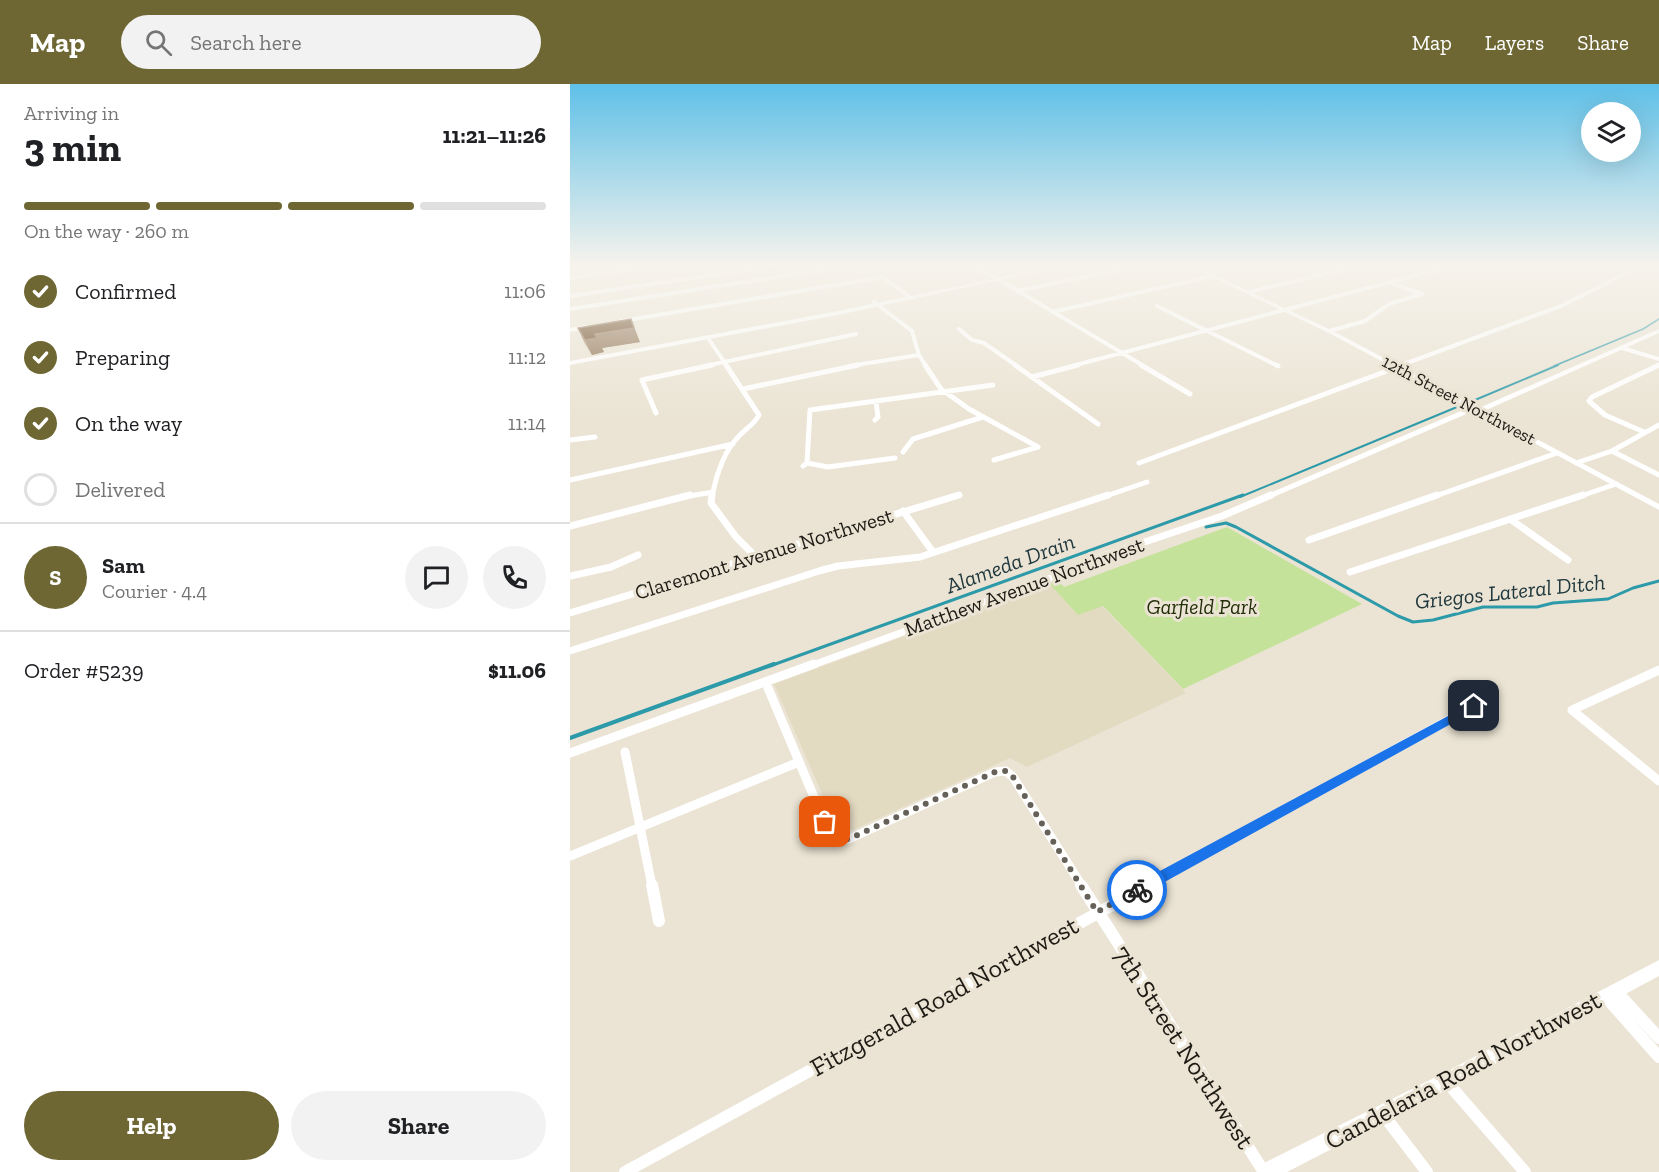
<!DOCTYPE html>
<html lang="en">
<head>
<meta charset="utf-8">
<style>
  :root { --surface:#fff; --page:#f2f2f2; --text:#202124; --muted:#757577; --line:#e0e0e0; --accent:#6e6734 }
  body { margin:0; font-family:"Zilla Slab",serif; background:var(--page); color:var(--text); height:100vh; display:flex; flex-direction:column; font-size:22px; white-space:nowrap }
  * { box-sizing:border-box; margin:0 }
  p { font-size:20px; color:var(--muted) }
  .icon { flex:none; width:33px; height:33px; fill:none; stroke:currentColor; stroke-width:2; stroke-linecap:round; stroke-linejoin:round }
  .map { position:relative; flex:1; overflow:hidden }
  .sheet { display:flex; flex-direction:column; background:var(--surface); width:570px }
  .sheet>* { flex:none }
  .controls { position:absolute; left:1011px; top:18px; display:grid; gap:12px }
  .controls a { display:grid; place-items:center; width:60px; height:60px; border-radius:50%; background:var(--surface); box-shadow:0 6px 24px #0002; font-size:30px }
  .pin { position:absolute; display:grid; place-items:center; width:51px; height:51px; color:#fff; margin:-26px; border-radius:12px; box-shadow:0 3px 9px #0006 }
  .courier { position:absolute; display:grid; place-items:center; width:60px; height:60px; margin:-30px; border:4px solid #1a73e8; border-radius:50%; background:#fff; color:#222; box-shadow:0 2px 8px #0007 }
  .overview em { font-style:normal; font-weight:700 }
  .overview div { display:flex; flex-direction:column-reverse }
  .overview { display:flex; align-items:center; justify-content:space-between; height:102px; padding:0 24px }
  h1 { font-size:39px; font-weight:700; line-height:45px }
  .bar { display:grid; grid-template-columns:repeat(4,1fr); gap:9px 6px; align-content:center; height:72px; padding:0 24px }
  .bar i { height:8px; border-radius:4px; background:var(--line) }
  .bar .selected { background:var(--accent) }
  .bar p { grid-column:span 4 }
  .line { display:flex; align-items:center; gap:15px; padding:0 24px; border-top:2px solid var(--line) }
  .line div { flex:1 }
  .round { display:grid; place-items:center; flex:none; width:63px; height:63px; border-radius:32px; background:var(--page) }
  ol { padding:0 24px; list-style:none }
  li { display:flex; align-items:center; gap:18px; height:66px }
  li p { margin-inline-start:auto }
  li .icon { padding:6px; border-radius:50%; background:var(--accent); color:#fff; stroke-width:4 }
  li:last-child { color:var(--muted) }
  li i { width:33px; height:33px; border:3px solid var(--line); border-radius:50% }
  .cta { display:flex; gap:12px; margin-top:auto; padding:12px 24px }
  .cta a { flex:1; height:69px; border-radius:36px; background:var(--accent); color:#fff; font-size:24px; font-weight:700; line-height:69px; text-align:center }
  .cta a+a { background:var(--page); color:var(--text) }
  header { display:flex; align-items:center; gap:36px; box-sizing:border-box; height:84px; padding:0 30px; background:var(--accent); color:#fff }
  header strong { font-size:28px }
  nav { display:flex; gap:33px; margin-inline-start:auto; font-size:21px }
  .search { width:420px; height:54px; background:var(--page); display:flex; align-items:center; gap:15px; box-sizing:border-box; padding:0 21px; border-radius:33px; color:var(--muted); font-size:22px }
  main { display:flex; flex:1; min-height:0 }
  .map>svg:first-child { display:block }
  .built { fill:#e3dac2 }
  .green { fill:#c4e299 }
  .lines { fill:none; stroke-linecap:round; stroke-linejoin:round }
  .stream-far3 { stroke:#2c9aa9; stroke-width:1.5 }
  .stream-far2 { stroke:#2c9aa9; stroke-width:2 }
  .stream-far1 { stroke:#2c9aa9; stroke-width:3 }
  .stream { stroke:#2c9aa9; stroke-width:4 }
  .street-far4 { stroke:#fff; stroke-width:4 }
  .street-far3 { stroke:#fff; stroke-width:5 }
  .street-far2 { stroke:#fff; stroke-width:7 }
  .street-far1 { stroke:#fff; stroke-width:9 }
  .street { stroke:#fff; stroke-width:12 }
  .secondary { fill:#fff; fill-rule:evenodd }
  .wall { fill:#a69074 }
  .shaded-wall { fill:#8b6e4d }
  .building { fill:#623b13; stroke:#8b6e4d; stroke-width:1.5 }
  .route { fill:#1a73e8 }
  .done { stroke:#666158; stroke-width:6; stroke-dasharray:0 10.8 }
  .labels { text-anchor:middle; stroke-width:6; stroke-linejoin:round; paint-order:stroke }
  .far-street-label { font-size:18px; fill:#1e1b15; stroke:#ebe4d4 }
  .street-label { font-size:21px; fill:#1e1b15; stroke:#ebe4d4 }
  .park-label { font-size:21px; font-style:italic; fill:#222f08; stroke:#ebe4d4 }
  .water-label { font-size:22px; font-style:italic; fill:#21393e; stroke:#ebe4d4 }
  .near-street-label { font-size:26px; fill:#1e1b15; stroke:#ebe4d4 }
</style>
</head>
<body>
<header>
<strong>Map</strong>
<div class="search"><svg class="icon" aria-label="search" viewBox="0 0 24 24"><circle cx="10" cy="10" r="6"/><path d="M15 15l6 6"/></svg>Search here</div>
<nav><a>Map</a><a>Layers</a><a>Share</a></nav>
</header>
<main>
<section class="sheet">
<div class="overview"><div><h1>3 min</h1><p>Arriving in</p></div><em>11:21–11:26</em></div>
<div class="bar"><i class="selected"></i><i class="selected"></i><i class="selected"></i><i></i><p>On the way · 260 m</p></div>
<ol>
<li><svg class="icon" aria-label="check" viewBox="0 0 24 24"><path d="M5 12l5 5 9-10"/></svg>Confirmed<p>11:06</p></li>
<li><svg class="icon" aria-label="check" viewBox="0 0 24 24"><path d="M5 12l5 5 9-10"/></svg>Preparing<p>11:12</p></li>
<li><svg class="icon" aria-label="check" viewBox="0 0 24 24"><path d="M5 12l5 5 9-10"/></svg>On the way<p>11:14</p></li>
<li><i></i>Delivered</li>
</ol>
<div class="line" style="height:108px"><b class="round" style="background:var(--accent);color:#fff">S</b><div><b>Sam</b><p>Courier · 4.4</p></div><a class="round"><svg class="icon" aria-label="chat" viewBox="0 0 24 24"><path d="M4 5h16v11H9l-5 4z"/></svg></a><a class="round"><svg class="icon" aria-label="phone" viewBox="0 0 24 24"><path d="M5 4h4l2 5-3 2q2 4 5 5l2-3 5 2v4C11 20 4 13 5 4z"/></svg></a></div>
<div class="line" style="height:78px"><div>Order #5239</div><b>$11.06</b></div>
<div class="cta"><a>Help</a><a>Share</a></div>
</section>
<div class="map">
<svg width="1089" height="1088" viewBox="0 0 1089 1088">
  <rect width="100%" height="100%" fill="#ebe4d4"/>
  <!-- built -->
  <path class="built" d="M480,499l27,31 24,-9 85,88 -159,74 -17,-9 -157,72 -16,-2 -63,-144z"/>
  <!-- green -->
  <path class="green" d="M657,443l135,77 -179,85 -80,-83 -25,9 -29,-32 9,-3 6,7z"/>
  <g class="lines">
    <!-- stream-far3 -->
    <path class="stream-far3" d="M984,282l89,-37 16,-10"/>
    <!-- stream-far2 -->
    <path class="stream-far2" d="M905,316l83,-35
      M670,413l217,-90"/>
    <!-- stream-far1 -->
    <path class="stream-far1" d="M636,443l20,-4 10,4 162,89 15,6 20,-2 50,-13h54l16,-4 55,-4 25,-11 26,-7
      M200,582l473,-171"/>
    <!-- stream -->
    <path class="stream" d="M0,654l204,-74"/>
    <!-- street-far4 -->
    <path class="street-far4" d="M401,182l27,13 146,87
      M737,182l12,9
      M0,194l83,-12
      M821,199l31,11
      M447,207l120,-25
      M679,208l109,-26
      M0,212l204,-30
      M304,218l38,29 7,24 7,11
      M587,222l121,60
      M0,225l259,-40 -1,-3
      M482,228l161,-36
      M52,237l261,-44 27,20
      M389,245l13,11 12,3 33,23
      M0,246l16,-3
      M759,247l36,-10 24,-17 33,-10
      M138,254l19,28
      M1052,264l37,11
      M135,282l151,-32
      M279,282l70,-11
      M502,282l379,-100
      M829,282l162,-60 80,-40
      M1086,282l3,-1"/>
    <!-- street-far3 -->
    <path class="street-far3" d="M355,281l16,24 28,20 69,38
      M445,281l83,59
      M571,281l49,29
      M706,281l2,1
      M462,293l46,-12
      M173,305l115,-24
      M86,329l-14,-33 70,-15
      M305,336l3,-3 -2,-15
      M1074,348l-39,-17 -16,-14 3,-4 67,-32
      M0,356l25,-3
      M1042,367l47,24
      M333,368l10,-13 70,-22
      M424,376l44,-13
      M237,379l21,4 67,-9
      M569,379l264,-98
      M1006,379l36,-12 47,-26
      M233,382l4,-3 3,-53 183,-25
      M0,396l163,-36
      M114,413l29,-5
      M142,413c4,-21 12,-46 27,-61 7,-8 15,-11 20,-21l-33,-50
      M384,413l5,-2
      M533,413l44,-15
      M697,413l207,-89
      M863,413l124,-44
      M1008,413l38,-13"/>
    <!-- street-far2 -->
    <path class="street-far2" d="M142,411l-1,8 25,34 19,19
      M333,427l30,41
      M940,435l58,41
      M0,442l120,-31
      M739,456l128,-45
      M780,488l233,-77
      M0,492l41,-9 27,-12
      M0,529l389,-118
      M0,567l249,-80 19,-5 82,-9 188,-62
      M240,582l241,-88 55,-23 116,-39 49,-21"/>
    <!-- street-far1 -->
    <path class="street-far1" d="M1089,586l-87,40 87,71
      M198,604l62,147 8,5 11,-1 146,-67 11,-1 7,6 69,109
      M55,668l27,134
      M0,669l244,-89
      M0,772l229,-94
      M576,802l339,-186"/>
    <!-- street -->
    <path class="street" d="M82,801l7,36
      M511,801l183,287
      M1046,907l43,47
      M1035,912l54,61
      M876,997l79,91
      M812,1029l45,59
      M55,1088l524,-287"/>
    <!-- secondary -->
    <path class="secondary" d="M486,182h9l-222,48 -273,51v-4l273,-51z
      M619,182h6l136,64 148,78 180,-79v4l-175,78 175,93v6l-332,-178z
      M1089,876v16l-207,111 -165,85h-29l2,-7 180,-90z"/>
  </g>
  <!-- wall -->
  <path class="wall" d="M8,244l62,14 -38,6 2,4 -12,3 -8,-13z"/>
  <!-- shaded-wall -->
  <path class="shaded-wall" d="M61,235l9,23 -38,6 2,4 -12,3 -7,-15 10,-6z"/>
  <!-- building -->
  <path class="building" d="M61,235l3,9 -39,6 2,4 -12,2 -7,-12z"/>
  <!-- sky -->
  <linearGradient id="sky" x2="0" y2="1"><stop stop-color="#5fc0e8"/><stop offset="0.54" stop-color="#f6f3ec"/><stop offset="1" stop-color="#f6f3ec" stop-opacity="0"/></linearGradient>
  <rect width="1089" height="334" fill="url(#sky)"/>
  <!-- route -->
  <path class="route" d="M904,618l5,4 -1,3 -337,186h-9l-2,-5 2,-4z"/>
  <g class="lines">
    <!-- done -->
    <path class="done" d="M255,738l5,13 8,5 11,-1 146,-67 11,-1 7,6 84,135 40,-22"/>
  </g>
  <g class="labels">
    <!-- far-street labels -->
    <g class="far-street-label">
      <text transform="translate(889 316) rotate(28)" y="6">12th Street Northwest</text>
    </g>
    <!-- street labels -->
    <g class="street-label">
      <text transform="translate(194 470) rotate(-17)" y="7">Claremont Avenue Northwest</text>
      <text transform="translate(454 503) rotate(-20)" y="7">Matthew Avenue Northwest</text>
    </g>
    <!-- park labels -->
    <g class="park-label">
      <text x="632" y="530">Garfield Park</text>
    </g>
    <!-- water labels -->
    <g class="water-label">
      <text transform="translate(440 479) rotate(-20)" y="8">Alameda Drain</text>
      <text transform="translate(940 507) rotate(-6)" y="8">Griegos Lateral Ditch</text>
    </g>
    <!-- near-street labels -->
    <g class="near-street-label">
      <text transform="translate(374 912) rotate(-29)" y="9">Fitzgerald Road Northwest</text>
      <text transform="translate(614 963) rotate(57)" y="9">7th Street Northwest</text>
      <text transform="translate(893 986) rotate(-28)" y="9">Candelaria Road Northwest</text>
    </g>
  </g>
</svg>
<div class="controls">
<a><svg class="icon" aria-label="layers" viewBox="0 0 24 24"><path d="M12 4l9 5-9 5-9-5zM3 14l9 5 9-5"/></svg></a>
</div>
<div class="pin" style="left:255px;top:738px;background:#ea580c"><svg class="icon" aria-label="bag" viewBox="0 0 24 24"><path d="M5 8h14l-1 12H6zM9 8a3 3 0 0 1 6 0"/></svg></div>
<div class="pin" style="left:904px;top:622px;background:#1f2937"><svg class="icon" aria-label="home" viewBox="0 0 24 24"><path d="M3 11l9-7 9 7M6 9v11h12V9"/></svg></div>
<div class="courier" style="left:567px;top:806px"><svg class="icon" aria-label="bike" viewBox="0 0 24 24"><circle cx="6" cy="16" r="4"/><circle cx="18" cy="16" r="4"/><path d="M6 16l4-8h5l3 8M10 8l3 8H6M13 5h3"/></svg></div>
</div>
</main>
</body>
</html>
